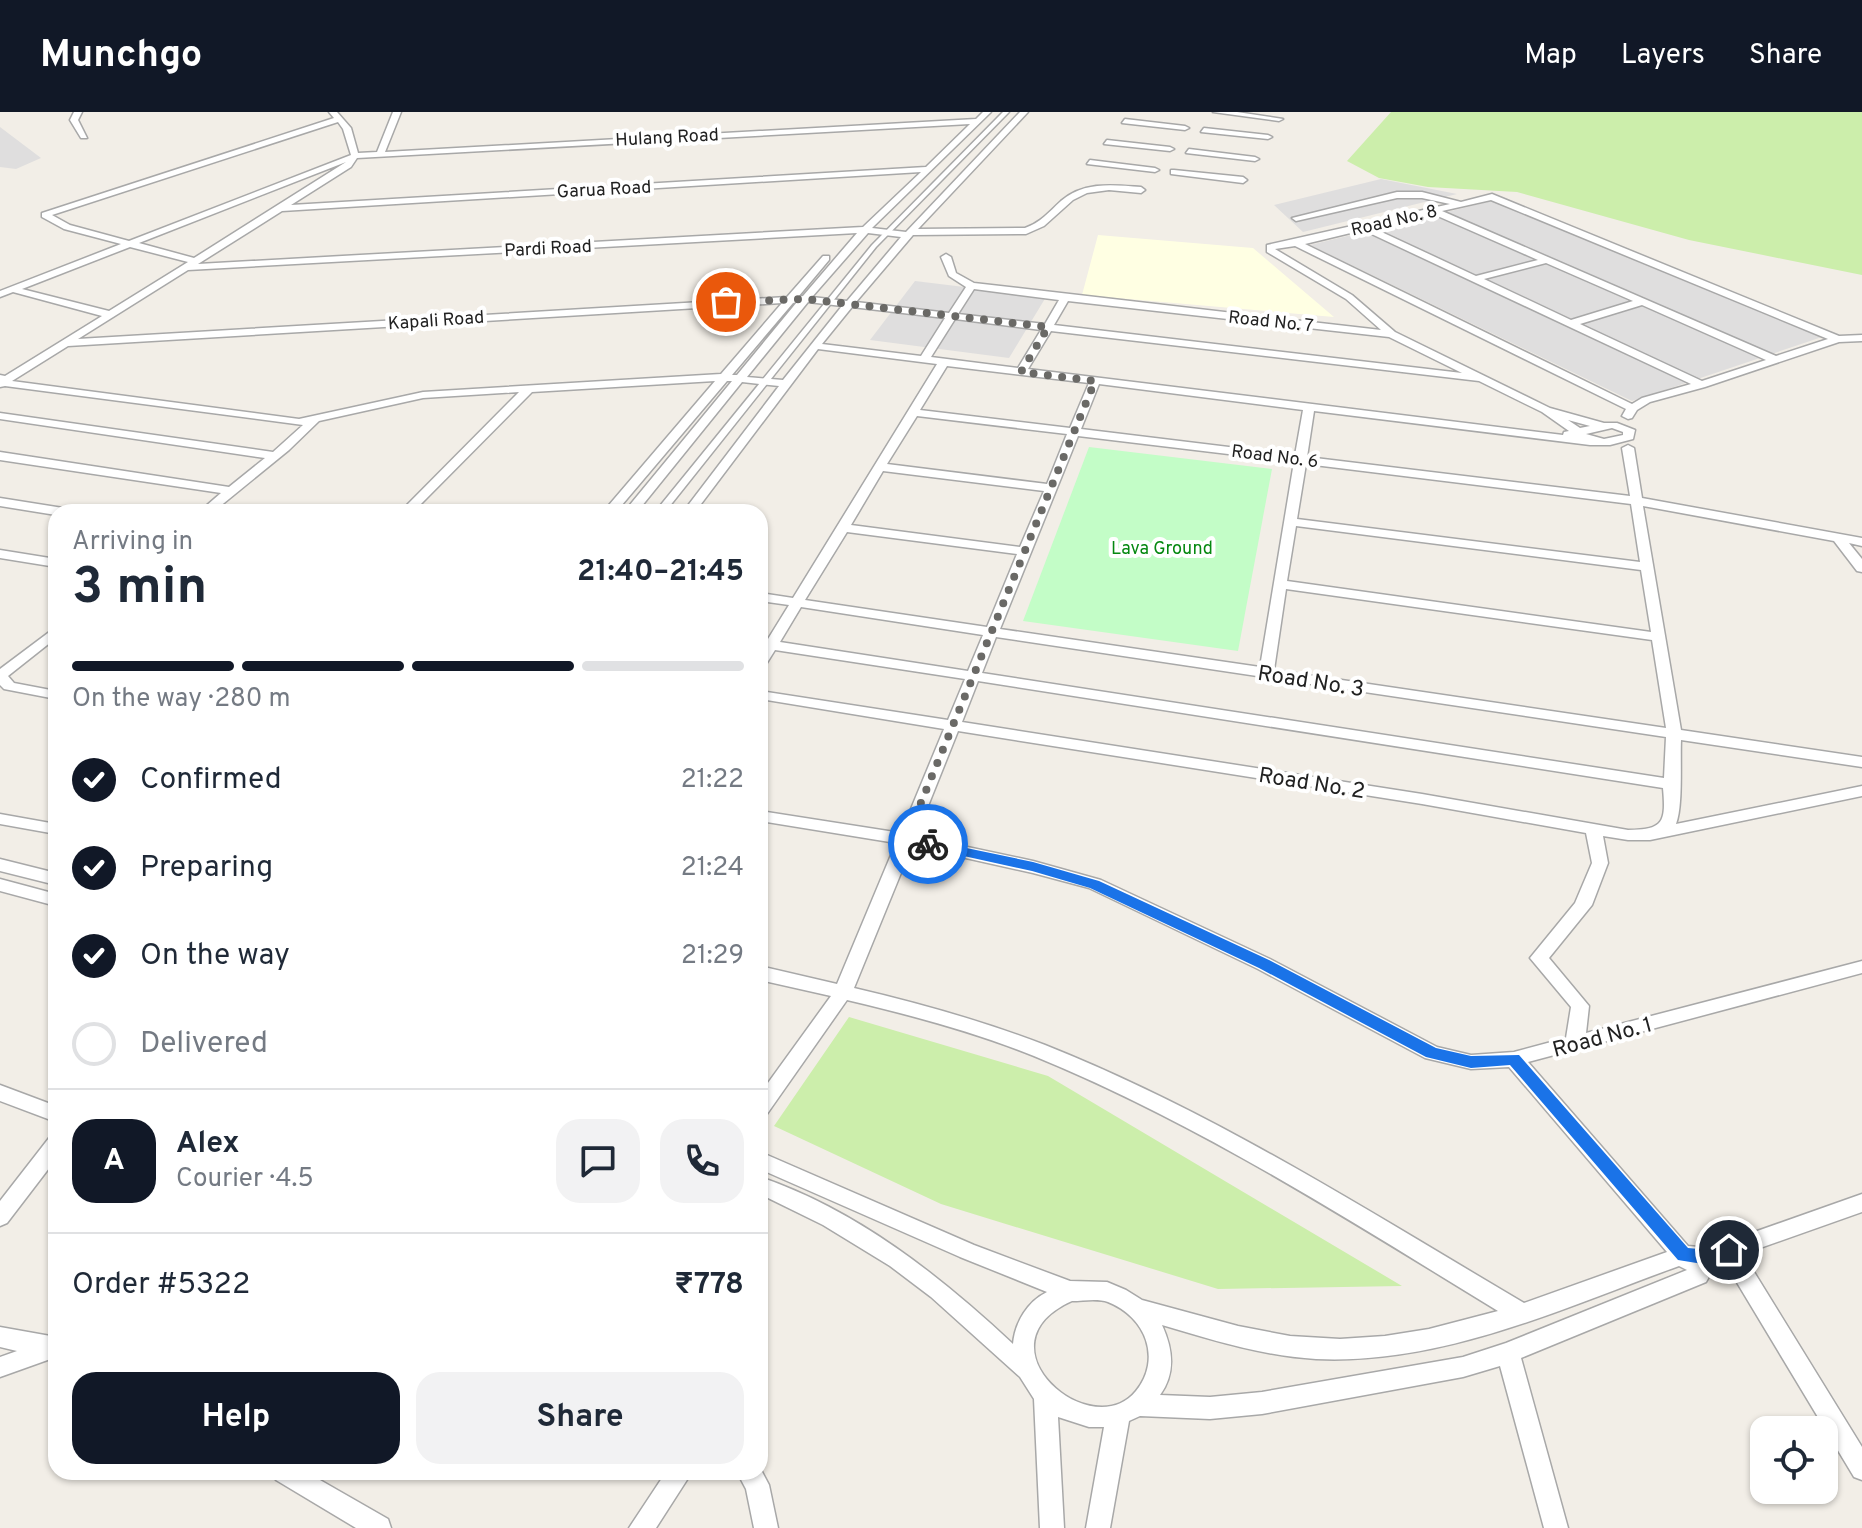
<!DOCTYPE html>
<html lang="en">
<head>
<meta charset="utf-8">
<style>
  :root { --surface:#fff; --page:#f2f2f3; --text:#1f2937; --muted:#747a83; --line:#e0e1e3; --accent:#111827 }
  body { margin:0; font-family:Overpass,sans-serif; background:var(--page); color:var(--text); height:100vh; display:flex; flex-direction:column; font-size:30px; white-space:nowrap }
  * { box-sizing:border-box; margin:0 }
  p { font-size:26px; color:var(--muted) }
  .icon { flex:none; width:44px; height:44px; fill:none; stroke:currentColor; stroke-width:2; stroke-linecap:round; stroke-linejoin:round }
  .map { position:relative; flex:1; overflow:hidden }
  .details { position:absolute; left:48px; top:392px; width:720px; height:976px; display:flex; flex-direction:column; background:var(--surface); border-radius:24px; box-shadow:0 2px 6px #0004 }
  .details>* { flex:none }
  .controls { position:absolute; left:1750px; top:1304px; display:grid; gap:16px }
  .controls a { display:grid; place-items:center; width:88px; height:88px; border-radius:16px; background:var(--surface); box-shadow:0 2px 6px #0004; font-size:40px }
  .pin { position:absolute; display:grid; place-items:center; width:68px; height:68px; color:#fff; margin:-34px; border:4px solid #fff; border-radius:50%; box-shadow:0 2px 8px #0007 }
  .courier { position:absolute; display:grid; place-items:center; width:80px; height:80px; margin:-40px; border:6px solid #1a73e8; border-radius:50%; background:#fff; color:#222; box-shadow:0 2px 10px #0007 }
  .summary em { font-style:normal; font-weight:700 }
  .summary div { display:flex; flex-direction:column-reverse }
  .summary { display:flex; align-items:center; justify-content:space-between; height:136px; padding:0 24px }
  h1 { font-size:52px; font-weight:700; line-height:60px }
  .bar { display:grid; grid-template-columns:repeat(4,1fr); gap:12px 8px; align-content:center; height:96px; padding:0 24px }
  .bar i { height:10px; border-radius:6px; background:var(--line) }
  .bar .on { background:var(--accent) }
  .bar p { grid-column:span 4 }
  .line { display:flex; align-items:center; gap:20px; padding:0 24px; border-top:2px solid var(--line) }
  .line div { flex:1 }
  .round { display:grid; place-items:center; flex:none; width:84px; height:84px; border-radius:24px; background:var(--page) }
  ol { padding:0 24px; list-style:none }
  li { display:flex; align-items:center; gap:24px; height:88px }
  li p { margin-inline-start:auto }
  li .icon { padding:8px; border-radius:50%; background:var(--accent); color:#fff; stroke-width:4 }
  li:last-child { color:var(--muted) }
  li i { width:44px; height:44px; border:4px solid var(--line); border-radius:50% }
  .cta { display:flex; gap:16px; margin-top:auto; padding:16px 24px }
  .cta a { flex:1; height:92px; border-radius:24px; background:var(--accent); color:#fff; font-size:32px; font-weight:700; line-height:92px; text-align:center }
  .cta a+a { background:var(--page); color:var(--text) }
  header { display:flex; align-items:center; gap:48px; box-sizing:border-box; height:112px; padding:0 40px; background:var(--accent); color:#fff }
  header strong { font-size:38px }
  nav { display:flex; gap:44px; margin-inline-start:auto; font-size:28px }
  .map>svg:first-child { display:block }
  .residential { fill:#dfdede }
  .education { fill:#ffffe3 }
  .grass { fill:#cceeab }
  .park { fill:#c3fdc7 }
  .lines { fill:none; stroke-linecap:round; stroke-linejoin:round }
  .pedestrian-casing { stroke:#a8a8a8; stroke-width:3 }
  .minor-casing { stroke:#a8a8a8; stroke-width:3 }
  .pedestrian { fill:#fff; fill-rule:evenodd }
  .minor { fill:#fff; fill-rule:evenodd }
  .route { fill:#1a73e8 }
  .done { stroke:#6a6966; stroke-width:8; stroke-dasharray:0 14.4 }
  .labels { text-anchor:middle; stroke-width:8; stroke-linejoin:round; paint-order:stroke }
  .far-street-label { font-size:18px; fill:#212121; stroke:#fff }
  .far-park-label { font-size:18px; fill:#058810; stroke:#fff }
  .street-label { font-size:22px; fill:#212121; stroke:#fff }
</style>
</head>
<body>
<header>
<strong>Munchgo</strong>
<nav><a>Map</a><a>Layers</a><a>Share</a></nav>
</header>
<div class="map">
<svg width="1862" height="1416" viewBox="0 0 1862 1416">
  <rect width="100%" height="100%" fill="#f2eee7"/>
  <!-- residential -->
  <path class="residential" d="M0,15l41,31 -25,11 -16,-2z
    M1381,67l76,15 -154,38 -29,-27z
    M1492,89l330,136 -190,64 -322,-156z
    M915,169l131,16 -37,61 -139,-18z"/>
  <!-- education -->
  <path class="education" d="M1098,123l155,13 81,69 -252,-22z"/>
  <!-- grass -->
  <path class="grass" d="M1391,0h471v163l-173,-35 -172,-48 -89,-5 -49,-9 -32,-17z
    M849,905l199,59 354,210 -184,3 -277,-85 -167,-78z"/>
  <!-- park -->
  <path class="park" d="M1089,335l183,22 -34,182 -215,-30z"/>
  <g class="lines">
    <!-- pedestrian casing -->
    <g class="pedestrian-casing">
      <path id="pedestrian" d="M1003,0h6l-133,135 -211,265h-10l217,-267z"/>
    </g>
    <!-- minor casing -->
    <g class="minor-casing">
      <path id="minor" d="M74,0h8l-4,8 9,18h-6l-11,-18z
        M329,0h8l14,16 7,25 19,-1 16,-40h8l-16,40 591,-33 7,-7h8l-119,116 34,4 114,-120h8l-110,117 107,-1c15,-5 24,-16 36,-27 23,-20 52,-16 80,-14l4,3 -4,3 -32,-3 -22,3 -14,7 -29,26 -18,8 -113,1 -57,67 93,11 17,-26 -17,-11 -8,-19 5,-3 5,3 5,16 18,10 407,47 -35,-31 -79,-47v-7l183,-41 -28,-6h-25l-101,23 -4,-3 105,-26h25l39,10 31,-8 347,142 23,-1v6l-23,1 -134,45 -55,15 -13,8 -5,8 -4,1 -6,-3 4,-7 -331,-163 -20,3 77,46 43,37 155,76 54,15h13l18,7 -2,9 -23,6h-20l-276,-34 -7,46 323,39 -8,-48 6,-3 6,3 8,50 220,40v8l-13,-3 13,16v13l-5,-1 -23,-30 -191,-35 38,224 181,27v10l-181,-27c-1,22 2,66 -5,84l186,-38v10l-212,44h-22l-25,-4 5,27 -16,42 -43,53 40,48 -3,27 276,-72v12l-334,89 160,184 21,2 153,-54v18l-119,42 119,193v33l-8,-3 -130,-216 -8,3 -10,18 -185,76 47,170h-24l-44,-162 -37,11 -201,37 -52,5 -70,-3 -11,5 -19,107h-24l18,-101h-15l-31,-10 6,111h-24l-6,-129 -14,-22 -89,-80 -41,-31 -67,-41 -63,-31v-17c97,33 179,98 253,167 2,-22 15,-43 34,-52l-87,-35 -200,-88v-17l214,93 96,36 37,1 19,8 16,10 96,26 52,10 50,3 45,-3 44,-7 69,-18c-151,-92 -300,-188 -464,-255 -60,-24 -123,-41 -187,-56l-80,114 -7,3v-23l71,-98 -71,-16v-14l77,18 59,-141 -136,-22v-10l141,22 43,-104 -184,-30v-8l188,29 17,-41 -190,-29 -10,16 -5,1v-15l29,-47 -29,-4v-8l33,5 144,-234 -119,-15 -123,163h-12l96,-126 -37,-4 -105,130h-13l108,-131h-5l-111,131h-13l112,-131 -183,11 -119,120h-13l119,-120 -96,6 -104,23 -30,29 -76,62h-14l22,-19 -221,-33v-8l229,35 36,-29 -265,-39v-6l273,39 30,-27 -298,-39 -5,1v-12l5,1 97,-60 -89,-24 -13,5v-6l121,-47 -57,-15 -22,-12v-4l292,-95zM338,10l5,7 8,26 -222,86 -59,-16 -18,-10zM970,12l-44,43 -635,38 60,-38 6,-9zM346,50l-152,96 -55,-15zM921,60l-58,55 -665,37 84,-53zM1491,88l337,139 -52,17 -334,-145zM1433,102l105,46 -62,16 -103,-48zM1363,118l328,154 -49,14 -10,6 -327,-160zM857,121l-54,63 -5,1 31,-37v-4h-6l-36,41 -709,42 110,-69zM868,121l33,4 -54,64 -35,-4zM130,135l58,15 -79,49 -87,-22zM1546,151l87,38 -62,19 -87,-41zM974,177l85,11 -14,24 -87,-10zM1068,189l321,36 73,36 -408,-48zM797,190l-60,73h-5l61,-72zM808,190l34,4 -59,74 -36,-3zM782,191l-61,71 -298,18 -124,27 -287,-38 56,-35zM1642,193l124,55 -64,21 -122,-57zM852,195l93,11 -24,38 -99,-12zM955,207l86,11 -23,38 -87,-11zM1051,219l428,50 63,31 27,19 -5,1 -1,3 -535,-66zM947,254l142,17 -19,45 -150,-18zM1099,272l204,26 -8,45 -214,-26zM917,304l150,18 -20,50 -160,-20zM1568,308l22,6 -10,2zM1612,316l11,4v3l-19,4 -18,-5zM1078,324l216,26 -34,205 -260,-38zM1306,352l325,40 9,58 -343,-43zM883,359l161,20 -24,56 -169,-22zM1296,414l345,44 10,62 -364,-51zM847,420l170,22 -30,73 -182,-27zM1286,477l366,51 14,88 -392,-58zM801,495l182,28 -15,36 -188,-29zM996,525l670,100 -2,41 -682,-105zM978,569l685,107c3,34 1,42 -35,42l-206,-36 -460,-72zM958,619l464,73 164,29 6,30 -17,40 -45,55 41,49 -5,31 -52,14 -43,3 -34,-8 -167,-88 -169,-79 -68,-19 -117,-25zM912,734l121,27 56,15 169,81 167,89 46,11 38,-2 158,185 -143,51c-156,-92 -310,-191 -479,-258 -62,-24 -127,-42 -191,-57zM1679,1154l8,4 -181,73 -43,14 -201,35 -52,5 -50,-2c16,-22 13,-46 2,-70 50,15 102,31 154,34 126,6 247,-51 363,-93zM1072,1189c12,0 25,-3 36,1 38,15 54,57 28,89 -45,55 -162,-46 -64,-90z
        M1213,0h24l46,7 -4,2z
        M1125,7l60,7 4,2 -4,2 -63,-7z
        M1204,16l64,7 4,2 -4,2 -67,-7z
        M1107,28l63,7 4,2 -4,2 -66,-7z
        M1189,37l66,8 4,2 -4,2 -69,-8z
        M1090,48l65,8 4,2 -4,2 -68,-8z
        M1174,58l69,7 4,3 -4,3 -72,-9v-4z
        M0,386l63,10 6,4h-13v3l-56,-9z
        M0,438l56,9v8l-56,-9z
        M56,515v11l-48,38 6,7 42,8v8l-52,-10 -4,-4v-16z
        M0,702l56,10v10l-56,-10z
        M0,747l56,14v12l-56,-14z
        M0,767l56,15v12l-56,-15z
        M0,973l56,21v16l-56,-21z
        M56,1024v23l-49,64 -7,3v-25l49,-63z
        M0,1215l56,10v20l-56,20v-20l17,-6 -17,-4z
        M760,1356l9,17 9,43h-24l-8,-39 -9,-17h23z
        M272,1360h34l82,47 3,9h-35l-80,-48z
        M666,1360h26l-36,56h-27z"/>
    </g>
    <!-- pedestrian -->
    <use href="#pedestrian" class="pedestrian"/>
    <!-- minor -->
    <use href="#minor" class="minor"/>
  </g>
  <!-- route -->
  <path class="route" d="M928,728l105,22 66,19 170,79 167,88 35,8 48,-1 169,193 21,2 20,-7 8,7 -2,6 -26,9 -31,-5 -168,-195 -39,3 -45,-11 -167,-89 -169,-80 -58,-17 -109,-24v-6z"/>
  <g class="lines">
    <!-- done -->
    <path class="done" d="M726,190l80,-3 242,28 -27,45 74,9 -189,458 22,5"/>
  </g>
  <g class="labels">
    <!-- far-street labels -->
    <g class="far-street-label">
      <text transform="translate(667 25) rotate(-3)" y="6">Hulang Road</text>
      <text transform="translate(604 77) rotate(-3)" y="6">Garua Road</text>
      <text transform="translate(1394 108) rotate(-13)" y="6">Road No. 8</text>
      <text transform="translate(548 136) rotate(-3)" y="6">Pardi Road</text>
      <text transform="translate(436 208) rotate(-4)" y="6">Kapali Road</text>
      <text transform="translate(1271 209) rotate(6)" y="6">Road No. 7</text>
      <text transform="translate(1275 344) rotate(7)" y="6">Road No. 6</text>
    </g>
    <!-- far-park labels -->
    <g class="far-park-label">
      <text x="1162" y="442">Lava Ground</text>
    </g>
    <!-- street labels -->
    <g class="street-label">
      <text transform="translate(1311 568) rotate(9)" y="8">Road No. 3</text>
      <text transform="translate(1312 670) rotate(9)" y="8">Road No. 2</text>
      <text transform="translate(1602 924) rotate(-15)" y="8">Road No. 1</text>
    </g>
  </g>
</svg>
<div class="controls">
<a><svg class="icon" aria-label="locate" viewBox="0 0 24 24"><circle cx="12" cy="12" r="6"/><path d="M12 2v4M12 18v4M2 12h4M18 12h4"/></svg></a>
</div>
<div class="pin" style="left:726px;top:190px;background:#ea580c"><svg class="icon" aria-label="bag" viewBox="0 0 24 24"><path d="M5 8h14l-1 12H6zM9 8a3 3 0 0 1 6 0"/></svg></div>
<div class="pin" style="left:1729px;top:1138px;background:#1f2937"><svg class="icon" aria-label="home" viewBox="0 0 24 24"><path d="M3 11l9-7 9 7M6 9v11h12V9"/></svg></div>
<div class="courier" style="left:928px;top:732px"><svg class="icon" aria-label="bike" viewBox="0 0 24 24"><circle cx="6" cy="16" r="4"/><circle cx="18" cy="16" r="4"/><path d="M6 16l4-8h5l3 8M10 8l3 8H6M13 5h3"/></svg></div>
<section class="details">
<div class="summary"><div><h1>3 min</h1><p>Arriving in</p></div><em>21:40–21:45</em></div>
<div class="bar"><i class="on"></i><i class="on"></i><i class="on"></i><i></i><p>On the way · 280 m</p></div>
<ol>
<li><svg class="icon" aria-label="check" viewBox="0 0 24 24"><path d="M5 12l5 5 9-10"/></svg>Confirmed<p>21:22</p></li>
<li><svg class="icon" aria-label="check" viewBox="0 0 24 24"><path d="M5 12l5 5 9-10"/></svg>Preparing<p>21:24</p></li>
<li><svg class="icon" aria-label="check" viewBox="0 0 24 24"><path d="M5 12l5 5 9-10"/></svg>On the way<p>21:29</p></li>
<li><i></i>Delivered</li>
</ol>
<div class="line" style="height:144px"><b class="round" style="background:var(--accent);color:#fff">A</b><div><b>Alex</b><p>Courier · 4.5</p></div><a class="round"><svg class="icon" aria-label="chat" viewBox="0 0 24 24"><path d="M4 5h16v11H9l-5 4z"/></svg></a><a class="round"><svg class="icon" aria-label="phone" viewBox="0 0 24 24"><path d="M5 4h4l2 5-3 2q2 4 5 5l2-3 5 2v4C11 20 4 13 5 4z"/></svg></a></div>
<div class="line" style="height:104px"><div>Order #5322</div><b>₹778</b></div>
<div class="cta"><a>Help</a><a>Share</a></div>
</section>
</div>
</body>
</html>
